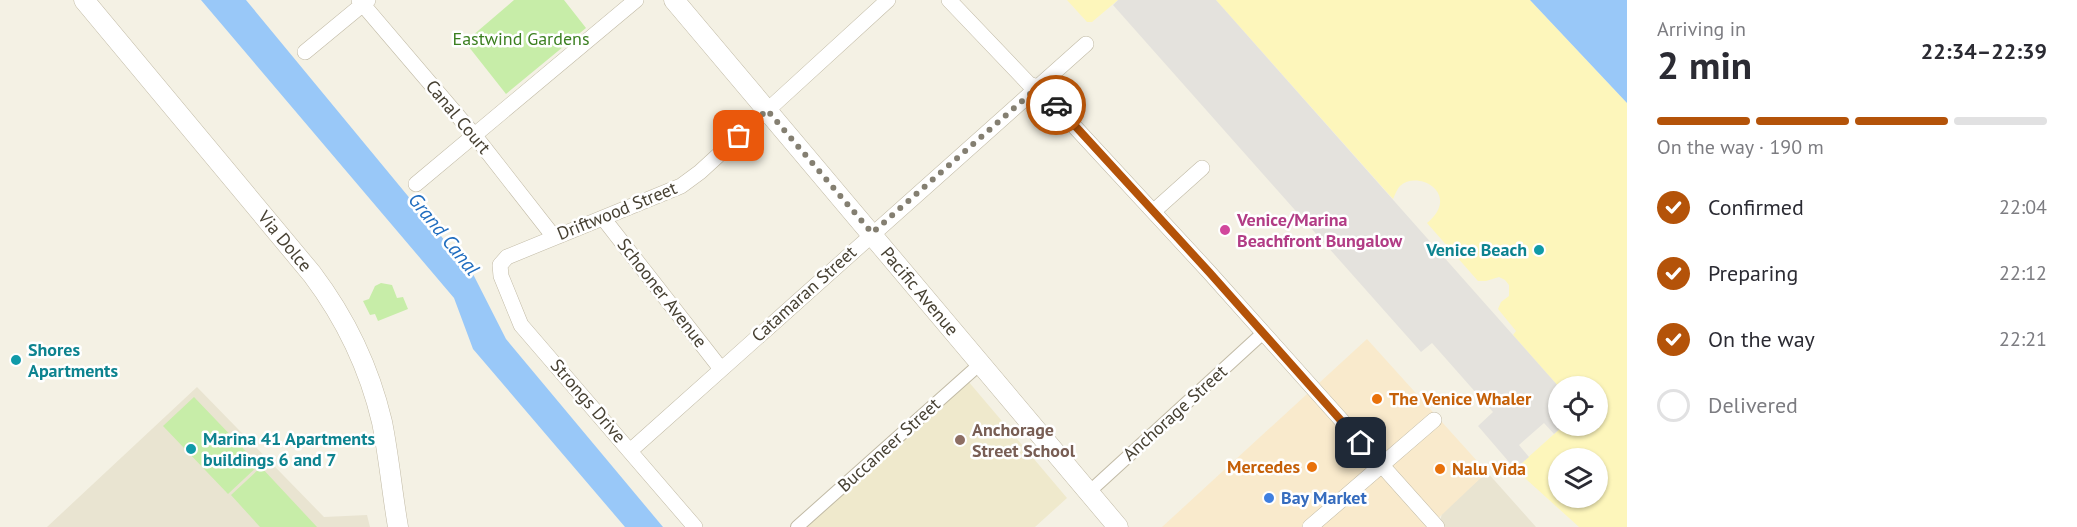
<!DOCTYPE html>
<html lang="en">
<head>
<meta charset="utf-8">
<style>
  :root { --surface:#fff; --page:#f2f2f3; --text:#2b2b33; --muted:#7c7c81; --line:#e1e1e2; --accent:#b45309 }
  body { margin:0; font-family:"PT Sans",sans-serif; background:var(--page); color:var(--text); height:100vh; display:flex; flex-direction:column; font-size:22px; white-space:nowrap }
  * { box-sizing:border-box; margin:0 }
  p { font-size:20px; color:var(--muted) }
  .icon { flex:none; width:33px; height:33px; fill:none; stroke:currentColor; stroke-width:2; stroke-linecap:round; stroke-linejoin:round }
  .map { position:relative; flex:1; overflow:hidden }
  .drawer { display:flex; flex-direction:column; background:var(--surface); width:450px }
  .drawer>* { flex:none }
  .tools { position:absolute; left:1548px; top:376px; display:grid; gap:12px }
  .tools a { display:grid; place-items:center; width:60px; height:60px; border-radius:50%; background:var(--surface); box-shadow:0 2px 4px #0004; font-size:30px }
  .pin { position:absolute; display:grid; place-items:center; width:51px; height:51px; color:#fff; margin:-26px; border-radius:12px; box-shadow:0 3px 9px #0006 }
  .courier { position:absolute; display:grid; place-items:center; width:60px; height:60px; margin:-30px; border:4px solid #b45309; border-radius:50%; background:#fff; color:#222; box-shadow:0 2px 8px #0007 }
  .overview em { font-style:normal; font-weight:800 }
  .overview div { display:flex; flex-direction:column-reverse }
  .overview { display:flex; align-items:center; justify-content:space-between; height:102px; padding:0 30px }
  h1 { font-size:39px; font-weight:800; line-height:45px }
  .bar { display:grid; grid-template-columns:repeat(4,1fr); gap:9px 6px; align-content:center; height:72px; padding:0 30px }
  .bar i { height:8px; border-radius:4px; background:var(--line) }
  .bar .on { background:var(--accent) }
  .bar p { grid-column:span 4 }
  ol { padding:0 30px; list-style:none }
  li { display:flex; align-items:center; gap:18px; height:66px }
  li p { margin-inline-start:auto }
  li .icon { padding:6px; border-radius:50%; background:var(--accent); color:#fff; stroke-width:4 }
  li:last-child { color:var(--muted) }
  li i { width:33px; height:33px; border:3px solid var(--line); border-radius:50% }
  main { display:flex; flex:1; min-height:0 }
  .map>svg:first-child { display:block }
  .residential { fill:#e9e4d1 }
  .commercial { fill:#f9eacc }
  .education { fill:#efe9cc }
  .green { fill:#c7eda8 }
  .sand { fill:#fdf6bb; fill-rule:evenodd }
  .parking { fill:#e4e2dd }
  .water { fill:#99c8f8 }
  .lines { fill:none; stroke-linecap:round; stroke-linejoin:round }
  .pedestrian-casing { stroke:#c1baa5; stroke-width:14 }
  .minor-casing { stroke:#c1baa5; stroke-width:16 }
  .tertiary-casing { stroke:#c1baa5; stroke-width:21 }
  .pedestrian { stroke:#fff; stroke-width:12 }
  .minor { stroke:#fff; stroke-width:15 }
  .tertiary { stroke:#fff; stroke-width:20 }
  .done { stroke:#847f71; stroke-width:6; stroke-dasharray:0 10.8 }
  .route { stroke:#b45309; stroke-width:8 }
  .hotel-dot { fill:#d1479c; stroke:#fff; stroke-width:2 }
  .culture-dot { fill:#0f9aa8; stroke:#fff; stroke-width:2 }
  .food-dot { fill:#e8710a; stroke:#fff; stroke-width:2 }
  .education-dot { fill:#8d6e63; stroke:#fff; stroke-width:2 }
  .shop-dot { fill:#3f7fe0; stroke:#fff; stroke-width:2 }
  .labels { text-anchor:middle; stroke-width:5; stroke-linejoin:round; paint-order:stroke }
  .park-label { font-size:18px; fill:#3b7f20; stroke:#fff }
  .street-label { font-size:18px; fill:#474133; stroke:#fff }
  .hotel-label { font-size:18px; font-weight:bold; fill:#b23c85; stroke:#fff; text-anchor:start }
  .culture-label { font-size:18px; font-weight:bold; fill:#0d838f; stroke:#fff; text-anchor:start }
  .food-label { font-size:18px; font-weight:bold; fill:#c56008; stroke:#fff; text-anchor:start }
  .education-label { font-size:18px; font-weight:bold; fill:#785e54; stroke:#fff; text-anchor:start }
  .shop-label { font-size:18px; font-weight:bold; fill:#366cbe; stroke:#fff; text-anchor:start }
  .water-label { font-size:20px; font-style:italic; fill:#206dbf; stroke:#fff }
</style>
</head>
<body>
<main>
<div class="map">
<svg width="1627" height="527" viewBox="0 0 1627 527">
  <rect width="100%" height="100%" fill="#f4f1e4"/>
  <!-- residential -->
  <path class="residential" d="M197,387l127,130 43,-2 3,12h-323z
    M1487,472l49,55h-97l3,-14z"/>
  <!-- commercial -->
  <path class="commercial" d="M1367,339l120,133 -58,55h-267z"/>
  <!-- education -->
  <path class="education" d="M968,381l99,117 -32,29h-230z"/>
  <!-- green -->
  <path class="green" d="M514,0h50l22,28 -80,66 -41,-52z
    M381,283l11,2 5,13 6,-1 5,12 -30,12 -3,-7 -5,1 -7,-14 6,-2 6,-13z
    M194,397l65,68 -31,29 -65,-68z
    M261,467l56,60h-57l-29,-32z"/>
  <!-- sand -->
  <path class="sand" d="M1067,0h51l-26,22h-5z
    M1216,0h314l97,103v424h-48l-64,-58 48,-43h35v-39h-39l-46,-52 3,-4 -18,-22 3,-7 8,-6v-11l-4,-5 -6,-3 -13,4h-8l-51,-58c35,-29 -9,-54 -27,-37 -3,3 -5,9 -7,13zM1558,459h40v39h-40z"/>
  <!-- parking -->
  <path class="parking" d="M1118,0h98l343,387 -1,39h5l-9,8 -10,-11 -25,22 10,12 -14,12 -37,-43 15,-14 -61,-69 -11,9 -308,-347z"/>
  <!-- water -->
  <path class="water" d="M201,0h45l228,276 32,63 157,188h-38l-152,-178 -19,-51z
    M1530,0h97v103z"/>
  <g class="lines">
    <!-- pedestrian casing -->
    <g class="pedestrian-casing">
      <path id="pedestrian" d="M1088,493l175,-160
        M797,527l183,-163"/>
    </g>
    <!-- minor casing -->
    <g class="minor-casing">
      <path id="minor" d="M359,0l116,136 79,101
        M949,0l80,84 9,3 171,185 228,255
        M305,52l63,-52
        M416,184l220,-184
        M1154,211l48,-43
        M603,218l118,151
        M630,451l456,-407
        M695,527l-174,-202 -20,-49 -1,-11 7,-8 174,-71 19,-14 188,-172
        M1310,527l124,-107"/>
    </g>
    <!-- tertiary casing -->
    <g class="tertiary-casing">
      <g id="tertiary">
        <path id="s1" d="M84,0l228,274c34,45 57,93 70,148 7,35 10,70 16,105"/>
        <path id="s2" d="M674,0l444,527"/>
      </g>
    </g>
    <!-- pedestrian -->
    <use href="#pedestrian" class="pedestrian"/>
    <!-- minor -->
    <use href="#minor" class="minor"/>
    <!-- tertiary -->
    <use href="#tertiary" class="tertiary"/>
  </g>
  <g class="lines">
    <!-- done -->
    <path class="done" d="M739,136l28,-26 105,123 166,-146 18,18"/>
    <!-- route -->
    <path class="route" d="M1056,105l153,167 152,171"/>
  </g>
  <!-- markers -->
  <circle class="hotel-dot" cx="1225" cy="230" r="6"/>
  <g class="culture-dot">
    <circle cx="1539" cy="250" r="6"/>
    <circle cx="16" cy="360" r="6"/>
    <circle cx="191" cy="449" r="6"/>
  </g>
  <g class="food-dot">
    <circle cx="1377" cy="399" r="6"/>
    <circle cx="1312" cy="467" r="6"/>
    <circle cx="1440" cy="469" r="6"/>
  </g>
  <circle class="education-dot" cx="960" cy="440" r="6"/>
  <circle class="shop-dot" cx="1269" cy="498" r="6"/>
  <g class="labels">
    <!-- park labels -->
    <g class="park-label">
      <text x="521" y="45">Eastwind Gardens</text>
    </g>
    <!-- street labels -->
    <g class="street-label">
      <text transform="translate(458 117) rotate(50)" y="6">Canal Court</text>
      <text transform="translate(617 211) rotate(-22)" y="6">Driftwood Street</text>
      <text dy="6" stroke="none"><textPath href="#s1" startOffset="314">Via Dolce</textPath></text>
      <text dy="6" stroke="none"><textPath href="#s2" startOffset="381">Pacific Avenue</textPath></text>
      <text transform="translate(662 293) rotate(52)" y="6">Schooner Avenue</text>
      <text transform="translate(804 294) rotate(-42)" y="6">Catamaran Street</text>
      <text transform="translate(588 401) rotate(49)" y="6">Strongs Drive</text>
      <text transform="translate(1175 413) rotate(-42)" y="6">Anchorage Street</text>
      <text transform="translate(889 445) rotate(-42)" y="6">Buccaneer Street</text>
    </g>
    <!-- hotel labels -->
    <g class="hotel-label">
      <text x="1237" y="226">Venice/Marina<tspan x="1237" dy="21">Beachfront Bungalow</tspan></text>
    </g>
    <!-- culture labels -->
    <g class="culture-label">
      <text x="1527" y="256" text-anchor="end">Venice Beach</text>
      <text x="28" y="356">Shores<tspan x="28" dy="21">Apartments</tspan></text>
      <text x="203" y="445">Marina 41 Apartments<tspan x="203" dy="21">buildings 6 and 7</tspan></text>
    </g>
    <!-- food labels -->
    <g class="food-label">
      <text x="1389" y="405">The Venice Whaler</text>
      <text x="1300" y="473" text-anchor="end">Mercedes</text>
      <text x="1452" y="475">Nalu Vida</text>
    </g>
    <!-- education labels -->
    <g class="education-label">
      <text x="972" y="436">Anchorage<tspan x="972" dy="21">Street School</tspan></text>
    </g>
    <!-- shop labels -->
    <g class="shop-label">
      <text x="1281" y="504">Bay Market</text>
    </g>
    <!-- water labels -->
    <g class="water-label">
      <text transform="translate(444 234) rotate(51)" y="7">Grand Canal</text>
    </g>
  </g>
</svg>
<div class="tools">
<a><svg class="icon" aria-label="locate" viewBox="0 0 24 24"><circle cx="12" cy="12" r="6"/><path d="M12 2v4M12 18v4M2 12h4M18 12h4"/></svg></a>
<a><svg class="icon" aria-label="layers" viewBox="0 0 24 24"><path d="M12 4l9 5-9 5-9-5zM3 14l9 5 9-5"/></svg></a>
</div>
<div class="pin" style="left:739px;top:136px;background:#ea580c"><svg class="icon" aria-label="bag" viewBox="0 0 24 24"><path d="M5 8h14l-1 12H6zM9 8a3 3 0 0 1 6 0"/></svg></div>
<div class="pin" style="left:1361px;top:443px;background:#1f2937"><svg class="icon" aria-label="home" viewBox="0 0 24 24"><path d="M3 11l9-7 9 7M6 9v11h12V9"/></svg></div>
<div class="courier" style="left:1056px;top:105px"><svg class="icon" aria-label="car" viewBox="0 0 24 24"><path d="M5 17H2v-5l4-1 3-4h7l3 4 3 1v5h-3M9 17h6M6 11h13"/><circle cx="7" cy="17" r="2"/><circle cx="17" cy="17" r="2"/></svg></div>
</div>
<section class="drawer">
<div class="overview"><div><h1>2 min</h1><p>Arriving in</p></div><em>22:34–22:39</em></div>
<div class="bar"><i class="on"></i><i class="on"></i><i class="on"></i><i></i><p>On the way · 190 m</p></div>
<ol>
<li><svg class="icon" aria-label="check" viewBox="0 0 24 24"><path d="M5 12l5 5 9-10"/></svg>Confirmed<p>22:04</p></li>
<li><svg class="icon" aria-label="check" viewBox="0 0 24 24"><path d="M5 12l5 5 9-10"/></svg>Preparing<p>22:12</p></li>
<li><svg class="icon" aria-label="check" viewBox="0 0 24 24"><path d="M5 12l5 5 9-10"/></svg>On the way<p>22:21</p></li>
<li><i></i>Delivered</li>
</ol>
</section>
</main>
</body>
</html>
